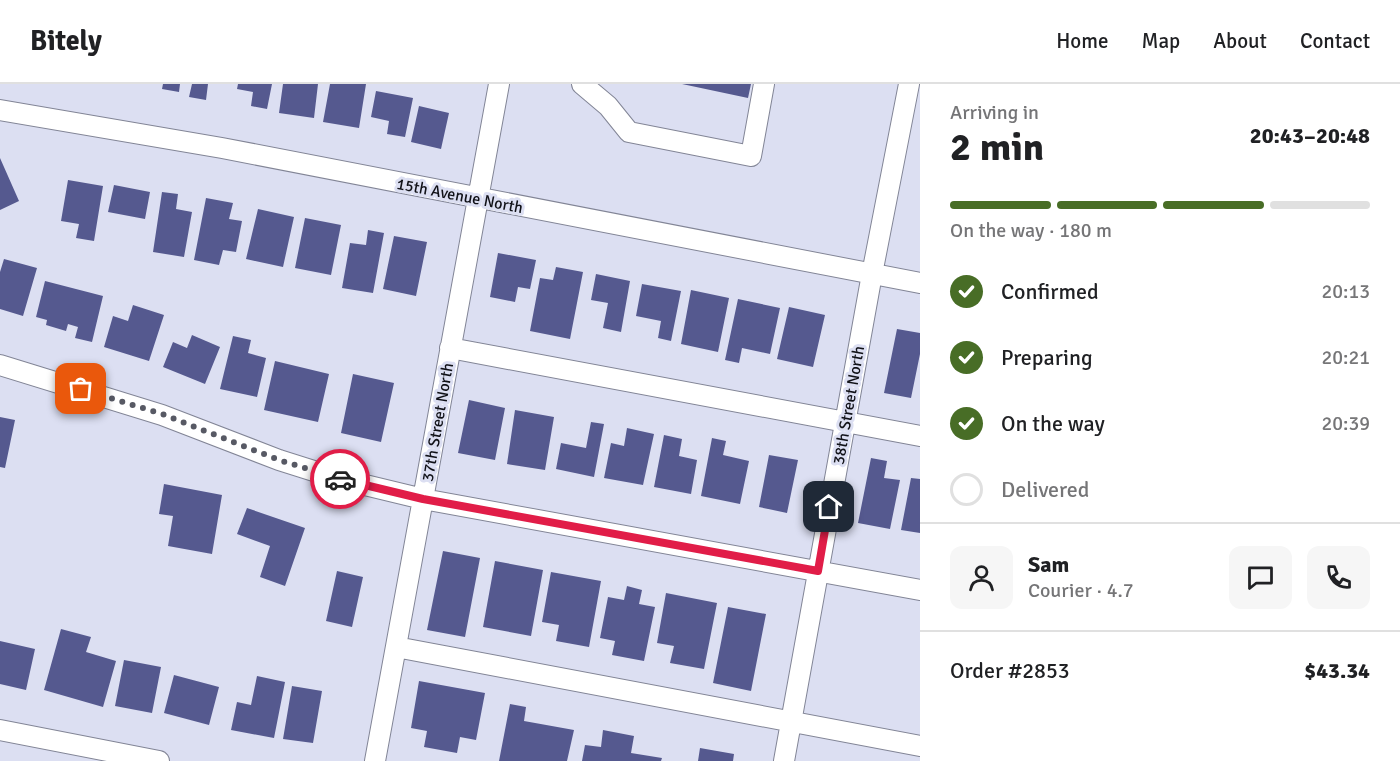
<!DOCTYPE html>
<html lang="en">
<head>
<meta charset="utf-8">
<style>
  :root { --surface:#fff; --page:#f6f6f6; --text:#202124; --muted:#757577; --line:#e0e0e0; --accent:#486d26 }
  body { margin:0; font-family:Signika,sans-serif; background:var(--page); color:var(--text); height:100vh; display:flex; flex-direction:column; font-size:22px; white-space:nowrap }
  * { box-sizing:border-box; margin:0 }
  p { font-size:20px; color:var(--muted) }
  .icon { flex:none; width:33px; height:33px; fill:none; stroke:currentColor; stroke-width:2; stroke-linecap:round; stroke-linejoin:round }
  .map { position:relative; flex:1; overflow:hidden }
  .sheet { display:flex; flex-direction:column; background:var(--surface); width:480px }
  .sheet>* { flex:none }
  .pin { position:absolute; display:grid; place-items:center; width:51px; height:51px; color:#fff; margin:-26px; border-radius:12px; box-shadow:0 3px 9px #0006 }
  .courier { position:absolute; display:grid; place-items:center; width:60px; height:60px; margin:-30px; border:4px solid #e11d48; border-radius:50%; background:#fff; color:#222; box-shadow:0 2px 8px #0007 }
  .summary em { font-style:normal; font-weight:800 }
  .summary div { display:flex; flex-direction:column-reverse }
  .summary { display:flex; align-items:center; justify-content:space-between; height:102px; padding:0 30px }
  h1 { font-size:39px; font-weight:800; line-height:45px }
  .bar { display:grid; grid-template-columns:repeat(4,1fr); gap:9px 6px; align-content:center; height:72px; padding:0 30px }
  .bar i { height:8px; border-radius:4px; background:var(--line) }
  .bar .active { background:var(--accent) }
  .bar p { grid-column:span 4 }
  .line { display:flex; align-items:center; gap:15px; padding:0 30px; border-top:2px solid var(--line) }
  .line div { flex:1 }
  .round { display:grid; place-items:center; flex:none; width:63px; height:63px; border-radius:12px; background:var(--page) }
  ol { padding:0 30px; list-style:none }
  li { display:flex; align-items:center; gap:18px; height:66px }
  li p { margin-inline-start:auto }
  li .icon { padding:6px; border-radius:50%; background:var(--accent); color:#fff; stroke-width:4 }
  li:last-child { color:var(--muted) }
  li i { width:33px; height:33px; border:3px solid var(--line); border-radius:50% }
  header { display:flex; align-items:center; gap:36px; box-sizing:border-box; height:84px; padding:0 30px; background:var(--surface); border-bottom:2px solid var(--line) }
  header strong { font-size:28px }
  nav { display:flex; gap:33px; margin-inline-start:auto; font-size:21px }
  main { display:flex; flex:1; min-height:0 }
  .map>svg:first-child { display:block }
  .building { fill:#55598f }
  .lines { fill:none; stroke-linecap:round; stroke-linejoin:round }
  .minor-casing { stroke:#828596; stroke-width:22 }
  .minor { stroke:#fff; stroke-width:20 }
  .done { stroke:#575964; stroke-width:6; stroke-dasharray:0 10.8 }
  .route { stroke:#e11d48; stroke-width:8 }
  .labels { text-anchor:middle; stroke-width:6; stroke-linejoin:round; paint-order:stroke }
  .street-label { font-size:16px; fill:#101117; stroke:#dcdff2 }
</style>
</head>
<body>
<header>
<strong>Bitely</strong>
<nav><a>Home</a><a>Map</a><a>About</a><a>Contact</a></nav>
</header>
<main>
<div class="map">
<svg width="920" height="677" viewBox="0 0 920 677">
  <rect width="100%" height="100%" fill="#dcdff2"/>
  <!-- building -->
  <path class="building" d="M163,0h17l-1,8 -17,-3z
    M192,0h16l-2,16 -17,-3z
    M238,0h34l-5,25 -16,-3 2,-14 -16,-3z
    M283,0h35l-4,34 -35,-5z
    M330,0h36l-7,44 -36,-6z
    M682,0h69l-3,14z
    M376,7l37,7 -8,39 -18,-3 2,-13 -18,-4z
    M419,22l30,7 -8,36 -30,-7z
    M0,74l19,43 -19,9z
    M68,96l35,6 -9,55 -18,-3 3,-14 -18,-3z
    M114,101l36,7 -5,27 -37,-7z
    M162,108l16,2 -2,15 16,3 -8,45 -31,-5z
    M206,114l27,5 -4,16 13,2 -6,31 -13,-2 -4,15 -25,-5z
    M258,125l36,8 -11,50 -37,-8z
    M305,134l36,7 -10,50 -36,-7z
    M368,146l16,3 -11,60 -31,-5 8,-45 16,2z
    M394,152l33,6 -11,54 -33,-7z
    M498,169l38,7 -6,29 -12,-2 -3,15 -25,-5z
    M4,175l33,9 -14,48 -23,-7v-37z
    M556,183l27,5 -13,67 -40,-8 10,-53 13,2z
    M596,190l34,7 -9,51 -18,-4 5,-25 -17,-3z
    M45,197l58,15 -11,46 -17,-4 3,-11 -10,-3 -2,7 -20,-6 1,-5 -11,-3z
    M642,200l39,7 -10,50 -13,-3 3,-17 -25,-5z
    M691,206l38,8 -11,54 -37,-8z
    M738,215l42,9 -10,46 -28,-6 -3,15 -14,-3z
    M133,221l31,10 -15,46 -45,-14 9,-31 15,5z
    M789,223l36,8 -12,52 -36,-8z
    M897,245l23,4v21l-9,44 -27,-5z
    M192,251l28,12 -15,37 -42,-17 10,-25 14,6z
    M233,252l18,4 -3,13 18,5 -9,39 -37,-8z
    M275,277l54,13 -11,48 -54,-12z
    M353,290l41,9 -13,59 -40,-9z
    M469,316l36,8 -10,52 -37,-7z
    M515,326l39,7 -9,53 -38,-6z
    M0,333l15,3 -10,48 -5,-1z
    M591,338l13,2 -10,53 -38,-8 5,-26 25,5z
    M627,344l27,6 -11,51 -39,-7 7,-35 13,3z
    M664,351l18,4 -3,17 18,4 -6,34 -37,-7z
    M712,354l14,3 -3,14 26,6 -9,43 -39,-8z
    M769,371l29,5 -11,53 -28,-6z
    M871,374l16,3 -3,17 16,2 -10,49 -32,-6z
    M911,394l9,1v54l-19,-3z
    M164,400l58,11 -10,59 -44,-8 5,-30 -14,-2z
    M247,424l58,20 -20,58 -25,-9 10,-31 -33,-12z
    M443,467l37,7 -15,79 -38,-7z
    M495,477l48,9 -12,66 -48,-9z
    M337,487l26,6 -11,50 -26,-6z
    M551,488l50,9 -12,66 -33,-6 3,-16 -17,-3z
    M627,502l15,4 -3,14 16,3 -11,54 -32,-6 3,-14 -15,-3 8,-41 16,3z
    M666,509l51,10 -13,66 -34,-6 4,-17 -17,-3z
    M728,523l38,7 -15,77 -38,-8z
    M61,545l30,8 -5,15 30,9 -13,46 -59,-17z
    M0,557l35,8 -9,41 -26,-6z
    M124,576l37,7 -9,46 -37,-7z
    M174,591l45,12 -10,38 -45,-12z
    M257,592l28,6 -11,56 -43,-8 6,-28 14,3z
    M419,597l66,12 -9,47 -16,-3 -3,16 -33,-6 3,-16 -16,-3z
    M292,602l30,5 -9,52 -30,-4z
    M510,620l16,3 -2,14 50,9 -7,31h-68z
    M603,646l31,6 -3,17 31,5 -1,3h-79l3,-16 16,2z
    M700,664l34,6 -1,7h-35z"/>
  <g class="lines">
    <!-- minor casing -->
    <g class="minor-casing">
      <path id="minor" d="M582,0l26,22 21,26 122,24 13,-72
        M0,26l222,38 698,135
        M450,264l470,88
        M0,281l162,50 117,45 57,18 87,21 497,91
        M396,563l524,99
        M0,646l159,31
        M375,677l124,-677
        M784,677l88,-487 37,-190"/>
    </g>
    <!-- minor -->
    <use href="#minor" class="minor"/>
  </g>
  <g class="lines">
    <!-- done -->
    <path class="done" d="M81,305l81,25 117,46 61,19"/>
    <!-- route -->
    <path class="route" d="M340,395l83,20 395,72 11,-64"/>
  </g>
  <g class="labels">
    <!-- street labels -->
    <g class="street-label">
      <text transform="translate(460 111) rotate(11)" y="6">15th Avenue North</text>
      <text transform="translate(848 321) rotate(-80)" y="6">38th Street North</text>
      <text transform="translate(437 338) rotate(-80)" y="6">37th Street North</text>
    </g>
  </g>
</svg>
<div class="pin" style="left:81px;top:305px;background:#ea580c"><svg class="icon" aria-label="bag" viewBox="0 0 24 24"><path d="M5 8h14l-1 12H6zM9 8a3 3 0 0 1 6 0"/></svg></div>
<div class="pin" style="left:829px;top:423px;background:#1f2937"><svg class="icon" aria-label="home" viewBox="0 0 24 24"><path d="M3 11l9-7 9 7M6 9v11h12V9"/></svg></div>
<div class="courier" style="left:340px;top:395px"><svg class="icon" aria-label="car" viewBox="0 0 24 24"><path d="M5 17H2v-5l4-1 3-4h7l3 4 3 1v5h-3M9 17h6M6 11h13"/><circle cx="7" cy="17" r="2"/><circle cx="17" cy="17" r="2"/></svg></div>
</div>
<section class="sheet">
<div class="summary"><div><h1>2 min</h1><p>Arriving in</p></div><em>20:43–20:48</em></div>
<div class="bar"><i class="active"></i><i class="active"></i><i class="active"></i><i></i><p>On the way · 180 m</p></div>
<ol>
<li><svg class="icon" aria-label="check" viewBox="0 0 24 24"><path d="M5 12l5 5 9-10"/></svg>Confirmed<p>20:13</p></li>
<li><svg class="icon" aria-label="check" viewBox="0 0 24 24"><path d="M5 12l5 5 9-10"/></svg>Preparing<p>20:21</p></li>
<li><svg class="icon" aria-label="check" viewBox="0 0 24 24"><path d="M5 12l5 5 9-10"/></svg>On the way<p>20:39</p></li>
<li><i></i>Delivered</li>
</ol>
<div class="line" style="height:108px"><a class="round"><svg class="icon" aria-label="person" viewBox="0 0 24 24"><circle cx="12" cy="8" r="4"/><path d="M4 21q1-7 8-7t8 7"/></svg></a><div><b>Sam</b><p>Courier · 4.7</p></div><a class="round"><svg class="icon" aria-label="chat" viewBox="0 0 24 24"><path d="M4 5h16v11H9l-5 4z"/></svg></a><a class="round"><svg class="icon" aria-label="phone" viewBox="0 0 24 24"><path d="M5 4h4l2 5-3 2q2 4 5 5l2-3 5 2v4C11 20 4 13 5 4z"/></svg></a></div>
<div class="line" style="height:78px"><div>Order #2853</div><b>$43.34</b></div>
</section>
</main>
</body>
</html>
